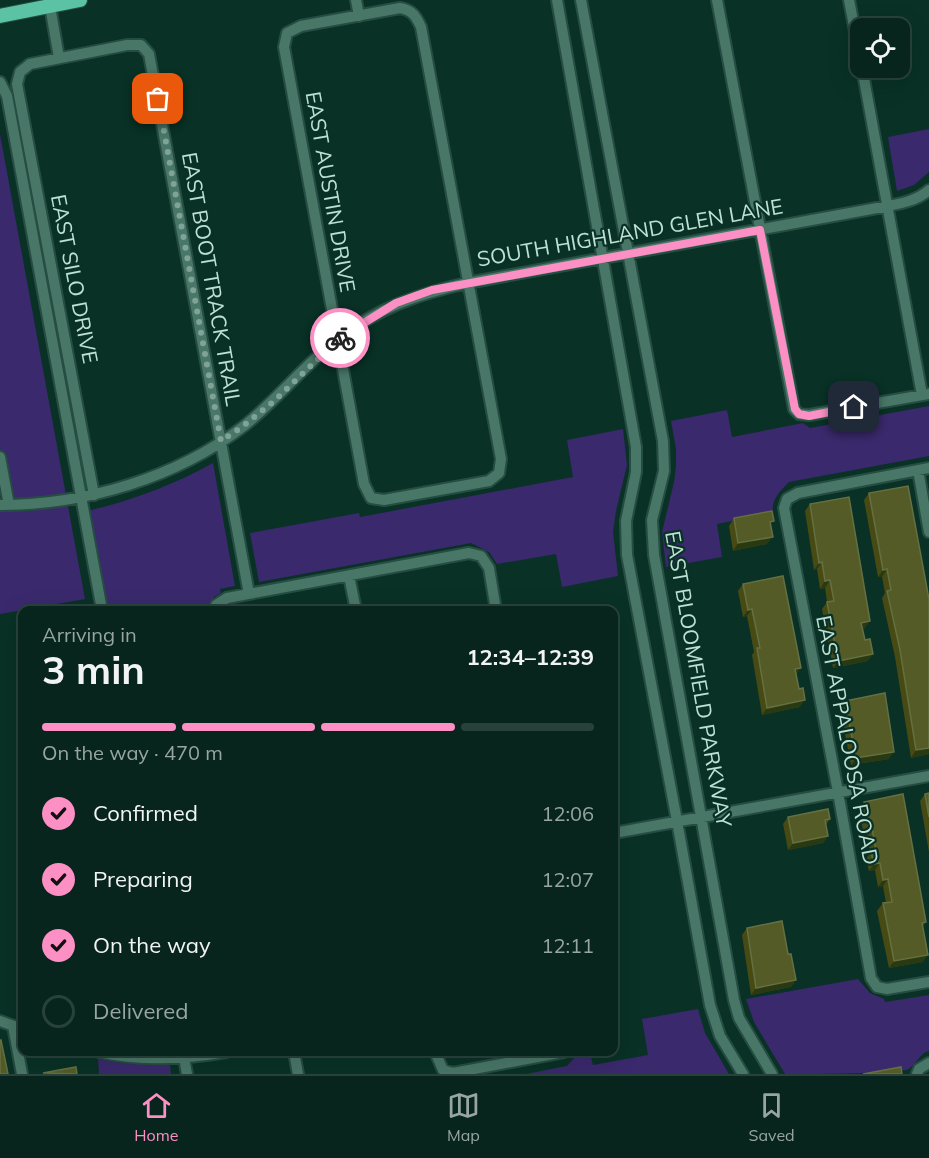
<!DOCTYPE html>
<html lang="en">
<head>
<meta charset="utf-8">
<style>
  :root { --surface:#07251c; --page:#102d25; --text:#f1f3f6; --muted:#98a5a3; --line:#28423b; --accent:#fc8fc3 }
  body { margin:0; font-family:Mulish,sans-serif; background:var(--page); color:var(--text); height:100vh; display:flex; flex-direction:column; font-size:22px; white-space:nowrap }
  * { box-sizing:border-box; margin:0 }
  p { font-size:20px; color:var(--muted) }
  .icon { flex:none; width:33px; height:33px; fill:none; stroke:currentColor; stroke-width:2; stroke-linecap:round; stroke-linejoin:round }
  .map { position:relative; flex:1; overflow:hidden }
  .side { position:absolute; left:18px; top:606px; width:600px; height:450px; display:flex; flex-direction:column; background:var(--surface); border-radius:12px; box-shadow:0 6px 24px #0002,0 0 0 2px var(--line) }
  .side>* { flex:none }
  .buttons { position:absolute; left:850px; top:18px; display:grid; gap:12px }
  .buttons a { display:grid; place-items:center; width:60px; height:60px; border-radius:12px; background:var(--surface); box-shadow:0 6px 24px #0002,0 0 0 2px var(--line); font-size:30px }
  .pin { position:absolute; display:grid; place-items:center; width:51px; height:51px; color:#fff; margin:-26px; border-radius:12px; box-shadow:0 3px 9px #0006 }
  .courier { position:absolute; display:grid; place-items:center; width:60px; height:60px; margin:-30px; border:4px solid #fc8fc3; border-radius:50%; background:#fff; color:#222; box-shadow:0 2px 8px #0007 }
  .overview em { font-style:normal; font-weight:700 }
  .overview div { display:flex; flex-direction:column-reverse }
  .overview { display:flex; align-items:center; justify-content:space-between; height:102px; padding:0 24px }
  h1 { font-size:39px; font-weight:700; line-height:45px }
  .bar { display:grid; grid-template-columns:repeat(4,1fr); gap:9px 6px; align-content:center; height:72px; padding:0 24px }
  .bar i { height:8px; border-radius:4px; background:var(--line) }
  .bar .active { background:var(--accent) }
  .bar p { grid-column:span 4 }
  ol { padding:0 24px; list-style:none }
  li { display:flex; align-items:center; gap:18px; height:66px }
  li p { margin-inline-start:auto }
  li .icon { padding:6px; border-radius:50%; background:var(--accent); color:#111; stroke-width:4 }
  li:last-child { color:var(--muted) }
  li i { width:33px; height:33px; border:3px solid var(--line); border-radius:50% }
  .menu { display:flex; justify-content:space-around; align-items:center; height:84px; border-top:2px solid var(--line); background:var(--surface); font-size:16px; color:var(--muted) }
  .menu a { display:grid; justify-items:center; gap:3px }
  .menu .active { color:var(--accent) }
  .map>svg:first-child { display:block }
  .green { fill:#3a296c }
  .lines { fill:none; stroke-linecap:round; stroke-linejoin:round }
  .minor-casing { stroke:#264d42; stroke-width:14 }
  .major-casing { stroke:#264d42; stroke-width:16 }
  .minor { stroke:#487667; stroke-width:10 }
  .major { stroke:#5bc2a3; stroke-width:14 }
  .wall { fill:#474a12 }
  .shaded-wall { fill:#293911 }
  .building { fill:#545b27; stroke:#647042; stroke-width:1.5 }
  .done { stroke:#7fa397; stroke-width:6; stroke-dasharray:0 10.8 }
  .route { stroke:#fc8fc3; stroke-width:8 }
  .labels { text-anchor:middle; stroke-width:4.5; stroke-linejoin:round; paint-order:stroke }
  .street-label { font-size:21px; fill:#bee1d4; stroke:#093126 }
</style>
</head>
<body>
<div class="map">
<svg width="929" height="1074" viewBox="0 0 929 1074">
  <rect width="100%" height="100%" fill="#093126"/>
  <!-- green -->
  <path class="green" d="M929,129v43l-15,13 -17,6 -9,-54z
    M0,134l85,465 -85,15v-109h8l-8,-48z
    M929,406v50l-140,26c-9,9 -18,18 -16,31l-56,11 5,33 -56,10 -4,-35 12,-50 2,-16v-17l-5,-28 56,-11 5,27 71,-14 7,5z
    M623,429l4,36 -11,46 -3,21 5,44 -56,11 -6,-33 -59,10 -8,-12 -18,-9 -212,39 -9,-49 109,-20 1,4 213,-40 -6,-37z
    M213,463l22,123 -15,3 1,4 -7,4 -8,12 -101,1 -18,-99c44,-10 86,-26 126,-48z
    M858,979l12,14 14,6 1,3 44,-7v56c-10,2 -14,17 -23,19 -39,4 -82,4 -121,4l-31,-52 -8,-23z
    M698,1009l7,24 24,41h-203l41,-8 9,-10 14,-3 3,12 55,-10 -6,-36z
    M98,1059l26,4 46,2 1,9h-72z"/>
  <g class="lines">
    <!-- minor casing -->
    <g class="minor-casing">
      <path id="minor" d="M356,0l3,16
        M557,0l79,447v25l-10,49 1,34 50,266 33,184 10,31 23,38
        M581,0l82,441 1,30 -12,49 2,35 80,445 5,18 33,56
        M717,0l77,409 5,5 10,1 120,-21
        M849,0l12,62
        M50,6l9,52
        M400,8c12,2 16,8 21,19l80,432 -2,14 -10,8 -105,19 -13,-2 -7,-14 -80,-437 3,-14 14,-7z
        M862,68l60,327
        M0,82l7,14 95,514
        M0,457l9,48
        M929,468l-131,25 -11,6 -3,9 54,284 33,186 6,9 10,2 42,-7
        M918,470l11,62
        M94,495l-77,-411 3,-12 10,-8 97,-19h14l8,9 100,540
        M0,505c85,0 176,-27 244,-79 34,-27 60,-61 94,-87 40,-31 80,-45 129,-56l421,-77c15,-3 30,-6 41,-16
        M349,576l7,34
        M215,610l1,-5 11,-7 242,-45 12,3 8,12 7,42
        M614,833l315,-57
        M0,1021l22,8
        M13,1026l9,48
        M99,1052c40,9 87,7 127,0
        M183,1052l4,22
        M294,1052l4,22
        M435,1052l8,18 10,3 111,-21
        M917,1074l2,-5 10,-6"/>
    </g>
    <!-- major casing -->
    <g class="major-casing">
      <path id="major" d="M0,16l80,-16"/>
    </g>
    <!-- minor -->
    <use href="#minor" class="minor"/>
    <!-- major -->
    <use href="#major" class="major"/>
  </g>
  <!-- wall -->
  <path class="wall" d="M869,493l60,106v155l-18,4 -16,-101 -13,-59 3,-5 -3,-16h-4l-14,-77z
    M810,504l55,124 -2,1 5,32 -35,7 -11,-59 5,-7 -2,-14 -5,1 -3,-20 -3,1 -9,-59z
    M734,518l36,8 -3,18 -34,7 -4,-25z
    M743,584l53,90 4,33 -38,8 -10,-60 2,-3 -7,-36 -4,1 -5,-26z
    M845,701l44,58 -38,6 -11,-57z
    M929,793v59l-9,-51 5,-7z
    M864,802l62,120 -4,5 1,35 -34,6 -12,-57 6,-8h3l-3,-17 -5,1 -3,-17 -6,1 -3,-12 4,-6 -3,-17h-3l-5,-27z
    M788,817l42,2 -4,6 2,11 -5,7 -35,7 -5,-26z
    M747,928l41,26 8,26 -5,7 -40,8 -9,-60z"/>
  <!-- shaded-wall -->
  <path class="shaded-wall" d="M773,537l-6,7 -34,7 5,-8z
    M822,562l-5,7 -3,1 5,-7z
    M887,569l-5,8h-4l5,-7z
    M830,580l-5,8 -5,1 5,-8z
    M752,609l-5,7 -4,1 5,-7z
    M870,621l-5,7 -9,2 5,-7z
    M873,654l-5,7 -35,7 5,-7z
    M801,668l-5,7 -1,-6z
    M805,700l-5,7 -38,8 5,-7z
    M929,748v6l-18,4 5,-8z
    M894,752l-5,7 -38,6 5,-7z
    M872,828l-5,8h-3l5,-7z
    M828,836l-5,7 -35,7 5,-7z
    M880,863l-5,7 -6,1 5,-7z
    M888,879l-5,7 -5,1 5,-7z
    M928,955l-5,7 -34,6 5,-7z
    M796,980l-5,7 -40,8 5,-7z"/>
  <!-- building -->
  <path class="building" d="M908,486l21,113v149l-13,2 -16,-100 -13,-59 4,-1 -4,-21 -4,1 -14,-77z
    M849,497l21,124 -9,2 4,17 5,-1 3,15 -35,7 -11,-59 7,-1 -4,-21 -5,1 -3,-19 -3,1 -9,-59z
    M772,511l2,10 -4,1 3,15 -35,6 -4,-25z
    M783,576l18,92 -6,1 4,20 4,-1 2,12 -38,8 -10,-60h3l-8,-39 -4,1 -5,-26z
    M885,693l9,59 -38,6 -11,-57z
    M929,793v24l-4,-23z
    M903,794l23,128 -4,1 6,32 -34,6 -11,-58 9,-1 -4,-23 -5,1 -3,-17 -6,1 -3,-12 5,-1 -4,-23 -3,1 -5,-27z
    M828,809l2,10 -5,1 3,16 -35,7 -5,-26z
    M782,921l6,33h3l5,26 -40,8 -9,-60z
    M0,1040h1l7,34h-8z
    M76,1067l1,7 -34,-1z
    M901,1067l1,7h-39z"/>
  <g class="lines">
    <!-- done -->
    <path class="done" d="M158,99l63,342 21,-14 31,-25 67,-64"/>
    <!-- route -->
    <path class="route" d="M340,338l56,-35 36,-13 328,-60 35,179 4,5 10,2 45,-9"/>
  </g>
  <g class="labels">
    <!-- street labels -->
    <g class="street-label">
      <text transform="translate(330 192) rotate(80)" y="7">EAST AUSTIN DRIVE</text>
      <text transform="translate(630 233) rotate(-10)" y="7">SOUTH HIGHLAND GLEN LANE</text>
      <text transform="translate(74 279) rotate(79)" y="7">EAST SILO DRIVE</text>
      <text transform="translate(211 279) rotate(80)" y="7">EAST BOOT TRACK TRAIL</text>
      <text transform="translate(698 679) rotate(80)" y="7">EAST BLOOMFIELD PARKWAY</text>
      <text transform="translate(847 740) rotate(79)" y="7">EAST APPALOOSA ROAD</text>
    </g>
  </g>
</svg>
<div class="buttons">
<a><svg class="icon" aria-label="locate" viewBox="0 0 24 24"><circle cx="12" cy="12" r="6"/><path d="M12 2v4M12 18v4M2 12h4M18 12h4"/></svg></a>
</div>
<div class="pin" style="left:158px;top:99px;background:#ea580c"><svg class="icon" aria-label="bag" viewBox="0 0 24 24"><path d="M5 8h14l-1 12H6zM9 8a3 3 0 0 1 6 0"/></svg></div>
<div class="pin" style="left:854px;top:407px;background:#1f2937"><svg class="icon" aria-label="home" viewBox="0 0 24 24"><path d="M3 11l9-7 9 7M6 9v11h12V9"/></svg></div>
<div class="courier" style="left:340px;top:338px"><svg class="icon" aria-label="bike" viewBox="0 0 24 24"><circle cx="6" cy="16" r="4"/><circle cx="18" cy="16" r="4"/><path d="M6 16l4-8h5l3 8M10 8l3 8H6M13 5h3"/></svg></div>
<section class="side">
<div class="overview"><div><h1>3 min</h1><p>Arriving in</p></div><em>12:34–12:39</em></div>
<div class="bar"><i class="active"></i><i class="active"></i><i class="active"></i><i></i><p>On the way · 470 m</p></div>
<ol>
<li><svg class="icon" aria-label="check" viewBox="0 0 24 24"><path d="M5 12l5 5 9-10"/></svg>Confirmed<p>12:06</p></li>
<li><svg class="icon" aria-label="check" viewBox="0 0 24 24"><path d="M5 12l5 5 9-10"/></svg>Preparing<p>12:07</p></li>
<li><svg class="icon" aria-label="check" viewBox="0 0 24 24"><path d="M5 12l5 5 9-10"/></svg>On the way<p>12:11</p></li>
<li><i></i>Delivered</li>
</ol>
</section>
</div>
<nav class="menu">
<a class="active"><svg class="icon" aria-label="home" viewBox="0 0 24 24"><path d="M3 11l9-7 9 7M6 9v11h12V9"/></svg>Home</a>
<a><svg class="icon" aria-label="map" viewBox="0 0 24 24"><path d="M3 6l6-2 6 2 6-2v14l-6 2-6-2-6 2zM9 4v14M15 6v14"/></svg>Map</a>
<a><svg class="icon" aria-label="saved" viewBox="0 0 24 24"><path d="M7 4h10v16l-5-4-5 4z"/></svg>Saved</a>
</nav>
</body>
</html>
